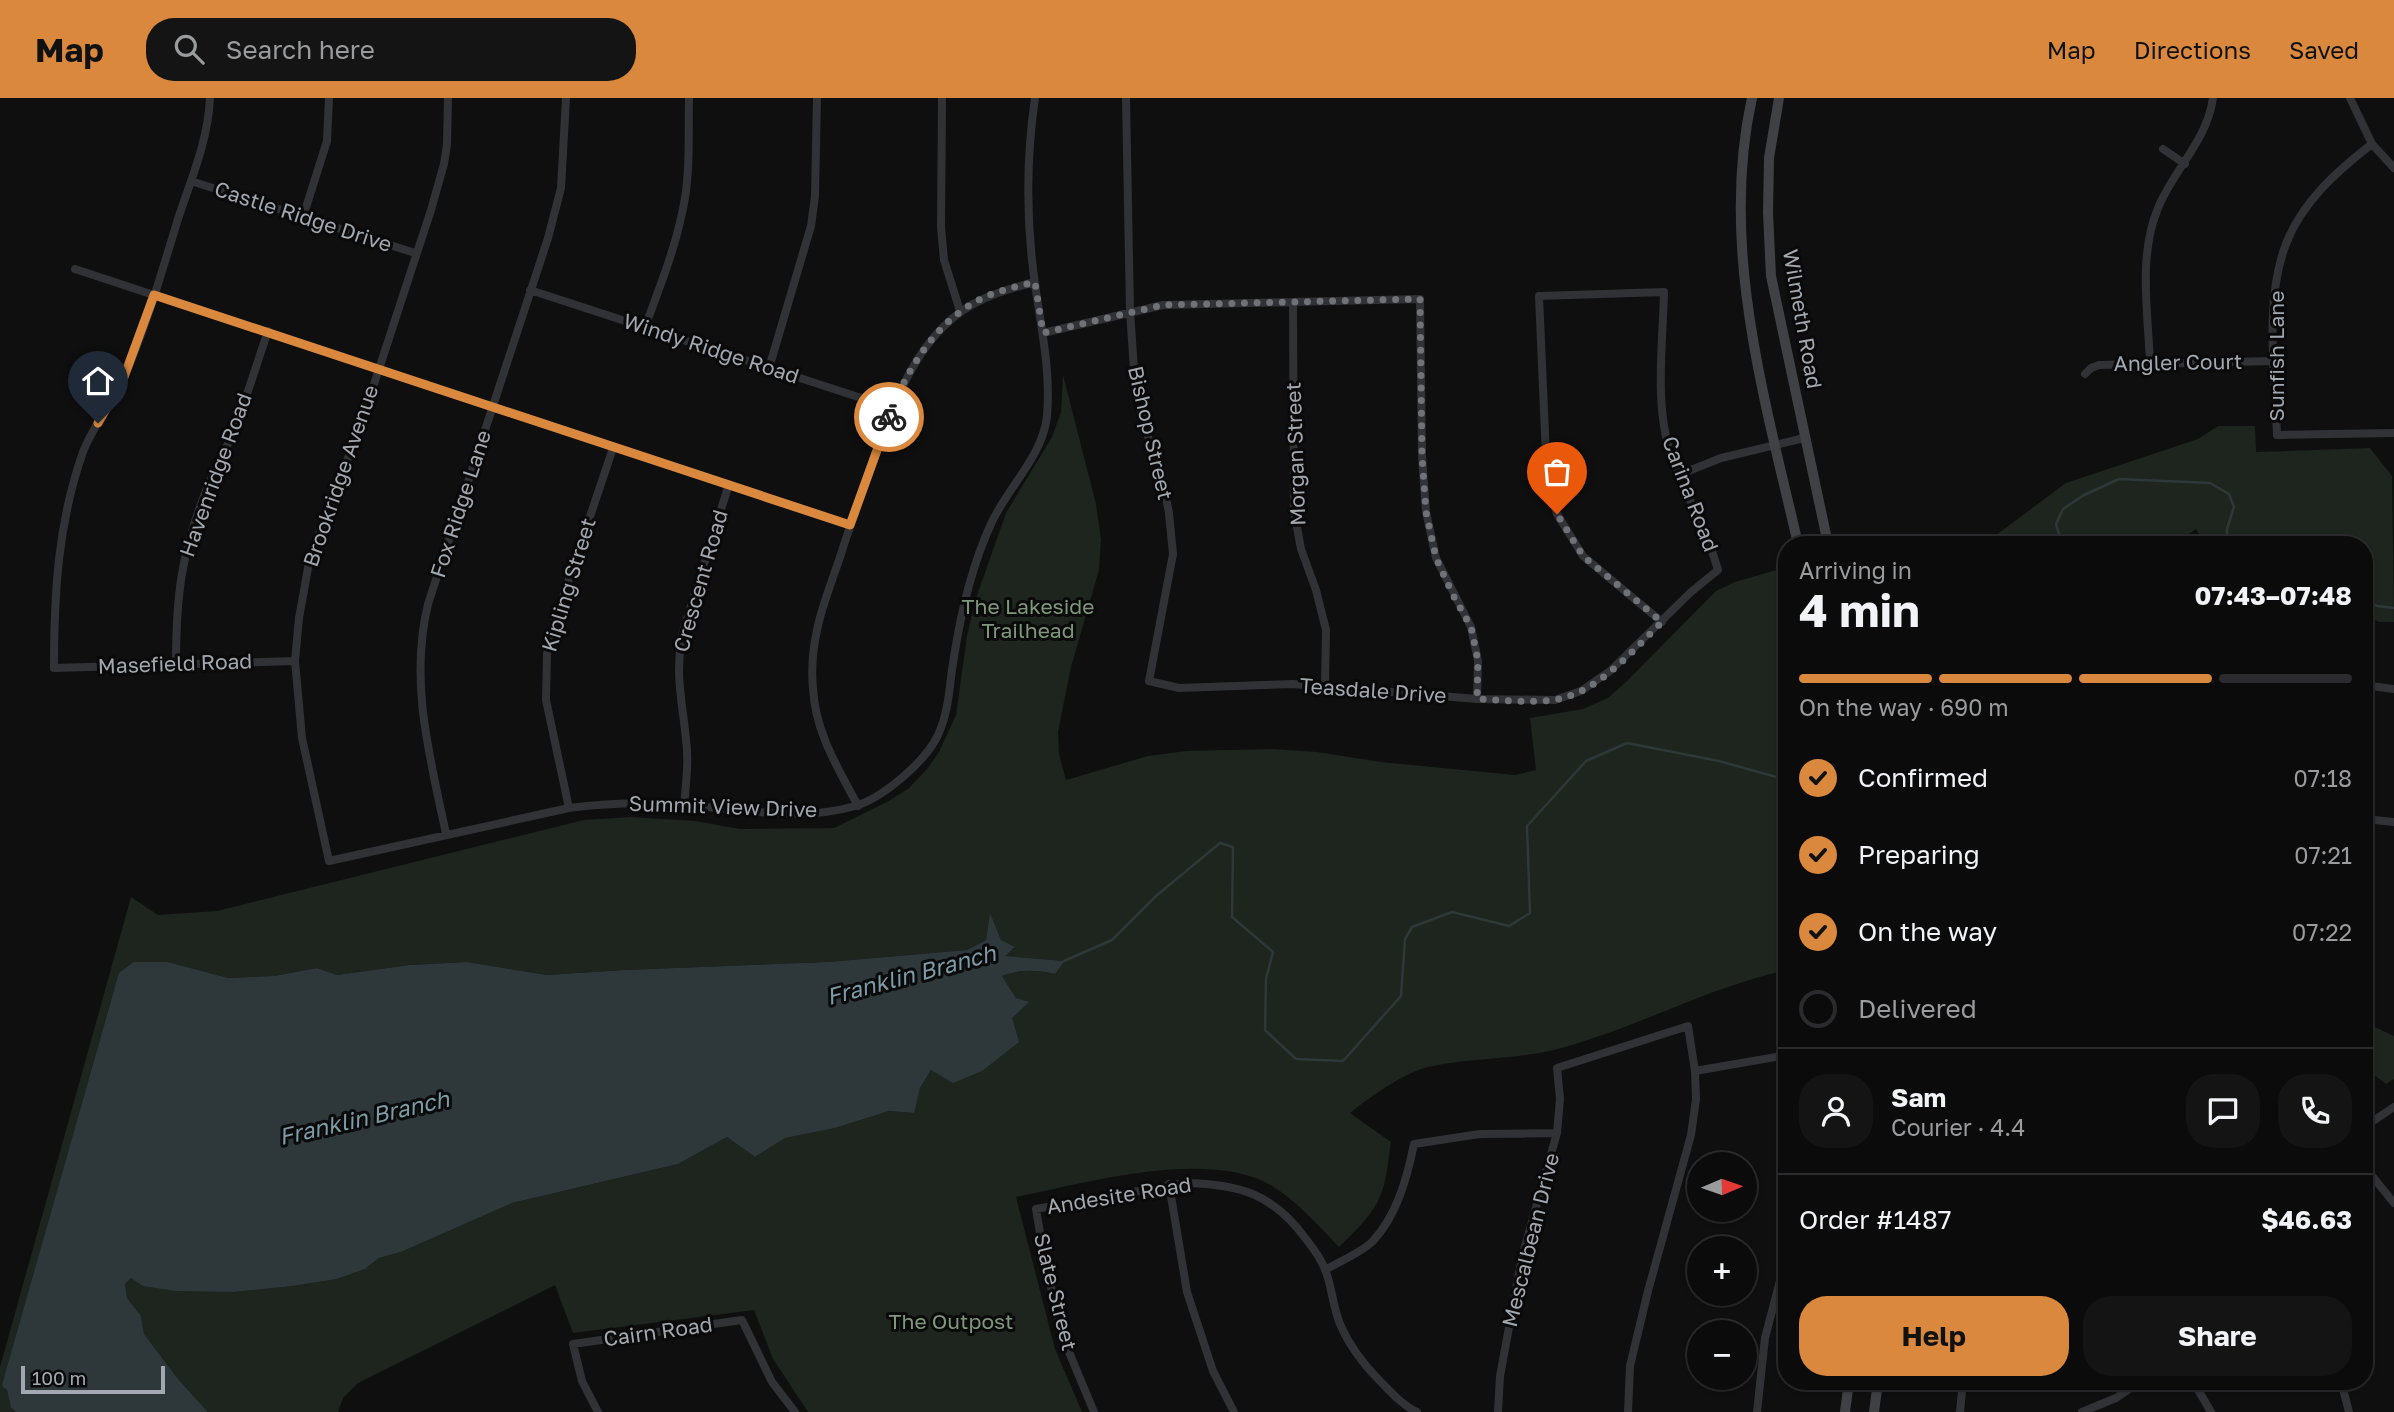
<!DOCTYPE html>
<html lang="en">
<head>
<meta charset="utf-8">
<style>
  :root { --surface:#0b0b0c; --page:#141415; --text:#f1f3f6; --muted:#9a9b9d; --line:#2b2b2d; --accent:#d9883e }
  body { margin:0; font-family:"Golos Text",sans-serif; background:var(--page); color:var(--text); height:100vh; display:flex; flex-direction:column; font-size:26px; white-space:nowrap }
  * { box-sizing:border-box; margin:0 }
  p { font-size:23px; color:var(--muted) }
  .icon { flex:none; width:38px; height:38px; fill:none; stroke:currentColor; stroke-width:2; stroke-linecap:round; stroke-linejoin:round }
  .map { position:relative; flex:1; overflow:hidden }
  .panel { position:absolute; left:1778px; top:438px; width:595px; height:854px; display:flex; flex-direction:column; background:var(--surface); border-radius:28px; box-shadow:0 2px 5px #0004,0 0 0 2px var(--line) }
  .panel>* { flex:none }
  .needle { width:46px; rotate:88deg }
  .fabs { position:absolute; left:1687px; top:1054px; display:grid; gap:14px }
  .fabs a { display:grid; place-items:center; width:70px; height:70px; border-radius:50%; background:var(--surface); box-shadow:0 2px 5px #0004,0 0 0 2px var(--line); font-size:35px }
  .scale { position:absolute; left:21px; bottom:18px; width:144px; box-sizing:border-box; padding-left:7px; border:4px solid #a2a8af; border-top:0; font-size:19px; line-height:24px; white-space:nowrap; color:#a2a8af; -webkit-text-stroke:5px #0a0a0b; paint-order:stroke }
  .pin { position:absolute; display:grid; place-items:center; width:60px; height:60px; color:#fff; margin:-72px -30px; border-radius:50% 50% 50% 0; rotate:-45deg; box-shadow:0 0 7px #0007 }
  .pin .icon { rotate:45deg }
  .courier { position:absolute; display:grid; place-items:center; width:70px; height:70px; margin:-35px; border:5px solid #d9883e; border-radius:50%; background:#fff; color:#222; box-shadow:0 2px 9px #0007 }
  .summary em { font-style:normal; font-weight:700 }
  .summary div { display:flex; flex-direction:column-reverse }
  .summary { display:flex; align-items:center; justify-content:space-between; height:119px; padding:0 21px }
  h1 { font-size:46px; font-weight:700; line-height:52px }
  .bar { display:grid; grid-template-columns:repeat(4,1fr); gap:10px 7px; align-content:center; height:84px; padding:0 21px }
  .bar i { height:9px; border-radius:5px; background:var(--line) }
  .bar .current { background:var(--accent) }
  .bar p { grid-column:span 4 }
  .line { display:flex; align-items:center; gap:18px; padding:0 21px; border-top:2px solid var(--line) }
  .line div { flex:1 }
  .round { display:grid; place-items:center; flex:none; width:74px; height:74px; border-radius:28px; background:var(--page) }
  ol { padding:0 21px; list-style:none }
  li { display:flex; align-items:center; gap:21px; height:77px }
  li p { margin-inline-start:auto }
  li .icon { padding:7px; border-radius:50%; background:var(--accent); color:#111; stroke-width:4 }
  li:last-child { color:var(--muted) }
  li i { width:38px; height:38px; border:4px solid var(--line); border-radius:50% }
  .button { display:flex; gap:14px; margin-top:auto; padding:14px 21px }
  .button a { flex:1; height:80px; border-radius:28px; background:var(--accent); color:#111; font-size:28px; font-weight:700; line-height:80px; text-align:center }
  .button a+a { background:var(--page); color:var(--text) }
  header { display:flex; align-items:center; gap:42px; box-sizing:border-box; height:98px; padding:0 35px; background:var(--accent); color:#111 }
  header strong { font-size:33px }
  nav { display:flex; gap:38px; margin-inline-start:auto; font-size:24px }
  .search { width:490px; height:63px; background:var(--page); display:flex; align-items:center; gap:18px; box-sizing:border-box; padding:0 24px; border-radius:28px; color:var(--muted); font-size:26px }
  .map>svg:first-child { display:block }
  .green { fill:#1e241e }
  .water { fill:#2e383b }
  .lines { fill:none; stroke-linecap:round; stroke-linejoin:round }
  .stream { stroke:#2e383b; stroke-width:2.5 }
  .street { stroke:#313235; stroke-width:8 }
  .secondary { stroke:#3f4144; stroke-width:10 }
  .done { stroke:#6f7277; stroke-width:7; stroke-dasharray:0 12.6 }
  .route { stroke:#d9883e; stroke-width:9 }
  .labels { text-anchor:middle; stroke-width:6; stroke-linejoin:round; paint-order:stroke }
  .street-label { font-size:21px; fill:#a2a8af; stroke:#0a0a0b }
  .park-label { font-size:21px; fill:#7f987b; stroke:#0a0a0b }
  .water-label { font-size:23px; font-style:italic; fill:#7c9ba7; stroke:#0a0a0b }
</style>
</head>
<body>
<header>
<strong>Map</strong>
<div class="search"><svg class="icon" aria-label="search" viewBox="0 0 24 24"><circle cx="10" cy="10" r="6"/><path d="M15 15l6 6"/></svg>Search here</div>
<nav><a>Map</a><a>Directions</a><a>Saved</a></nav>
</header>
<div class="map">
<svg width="2394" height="1314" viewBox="0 0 2394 1314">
  <rect width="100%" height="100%" fill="#0f0f10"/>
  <!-- green -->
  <path class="green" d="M1063,277l33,129 5,35 -2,31 -28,97 -13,65 1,22 7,26 82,-24 38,-5 86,-2 45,3 64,10 134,13 21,-5 -6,-52 53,-9 25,-11 18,-16 90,-91 19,-9 52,-15v403c-77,17 -147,56 -222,77 -44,13 -88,10 -132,19 -26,4 -63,31 -83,47l41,29c-3,19 -4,41 -13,59 -9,18 -25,32 -39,46 -19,-20 -39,-42 -62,-58 -63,-43 -190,-6 -261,8l39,152 27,63h-274l-35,-53 -19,-49 -181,23 -18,-48 -197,98 -15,15 -5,14h-130l-30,-33 -34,-45 -3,-18 -14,-18 -2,-14 6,-6 103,14 59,-6 44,-7 28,-10 14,-11 22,-6 111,-49 166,-39 49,-27 28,20 29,-19 51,-10 54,-17 24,2 7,-25 11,-18 81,-52 4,-20 -14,-22c19,-7 34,-6 53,-2l10,-13 -62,-5 12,-8 -14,-8 -11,-25 -4,25 -19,10 -139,12 -203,8 -78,5 -81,-13 -57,3 -72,10 -20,-7 -43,8 -46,2 -60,-16 -161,428 4,18 5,4h-16v-45l131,-470 27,18 59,-4 367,-91 47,-3 64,4 45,8 94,-1 53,-26 22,-14 18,-19 12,-17 17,-37 11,-79 8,-35 31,-88 46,-76 9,-25z
    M2218,328h37l1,26 114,-4 22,28 2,146h-15l-15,-7v-71h-159l-9,-15 -22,15h-190l82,-61 132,-44z
    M2364,924l30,14v43l-8,5 -22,-17z"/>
  <!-- water -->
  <path class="water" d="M990,815l11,27 14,7 -10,9 60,5 -10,13c-19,-4 -34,-5 -53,2l14,22 13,4 -17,16 7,24 -37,29 -29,12 -22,-13 -11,18 -6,25 -25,-2 -54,17 -50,10 -30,19 -28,-20 -49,27 -166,39 -111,49 -22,6 -14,11 -28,10 -44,7 -59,6 -58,-1 -33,-5 -12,-8 -6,6 2,14 14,18 3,18 34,45 30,33h-192l-5,-4 -4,-18 -5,-4 4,-15 113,-398 15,-11h34l60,16 46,-2 43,-8 20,7 72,-10 58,-3 80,13 78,-5 203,-8 139,-12 19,-10z"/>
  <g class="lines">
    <!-- stream -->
    <path class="stream" d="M2062,446l-6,-20 7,-15 21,-14 35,-16 91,4 19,11 5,13 -7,22v15
      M2364,500l13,8 17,2
      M1064,863l48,-21 44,-44 64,-53 13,4 -1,70 41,35 -7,27 -1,51 31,29 47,2 58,-65 4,-57 7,-12 40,-15 57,14 21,-13 -3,-87 59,-65 41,-18 92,18 68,19"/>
    <!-- street -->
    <path class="street" d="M210,0c-2,42 -18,79 -31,118 -17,54 -32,110 -55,161 -12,26 -31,49 -41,75 -25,71 -29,141 -29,216l241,-7
      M448,0l-1,46 -3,20 -13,46 -71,217 -50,130 -11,61 -4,43 7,77 27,123 240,-53c39,-5 77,-6 117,-3 55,4 115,17 169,1 28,-8 71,-45 83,-71 12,-26 11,-51 16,-78 7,-45 18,-92 37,-133 16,-36 52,-68 56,-108 4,-45 -6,-88 -12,-132 -9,-62 -9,-124 0,-186
      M942,0l-1,129 3,33 16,51
      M1126,0l4,213 5,74 11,46 15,41 8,41 4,41 -24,127 30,7 114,-4 184,15 78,1 26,-9 29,-20 81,-79 27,-22 -5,-16c-13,-34 -30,-67 -42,-100 -17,-47 -8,-113 -7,-162l-125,4 8,184 10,34 26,42 79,66
      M2350,0l22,46 22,24
      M2372,46c-35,27 -70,58 -86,100 -22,56 -11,132 -9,191l117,-2
      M2163,51l22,15
      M191,83l224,72
      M303,119l24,-76 2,-43
      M75,171l775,256
      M530,192l362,118
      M1293,204l1,209 7,38 15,41 10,40 -1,56
      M645,229c14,-38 29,-75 37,-114 9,-37 6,-78 7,-115
      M1043,235l120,-28 257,-6 2,157 4,56 10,46 35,69 7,34 -1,38
      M2150,265c-2,-51 -12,-107 8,-155 16,-39 49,-67 55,-110
      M769,270l42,-142 4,-30 2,-98
      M2085,276l6,-6 8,-3 176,-4
      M1681,376l40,-16 83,-20
      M176,566c0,-66 5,-111 30,-173 8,-22 21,-42 29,-63 12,-32 22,-65 33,-97
      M2364,587l30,4
      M684,707c2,-22 5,-44 2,-66 -4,-39 -11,-64 -4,-104l47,-151
      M858,708c-20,-38 -43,-74 -45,-118 -2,-19 0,-39 4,-58 5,-25 16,-51 24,-76 10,-32 22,-63 33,-95 16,-45 33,-95 68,-131 26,-27 57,-37 93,-46
      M569,710l-23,-108 1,-46 8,-33 58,-173
      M2364,721l30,3
      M446,736c-16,-77 -37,-152 -18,-230l120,-366 13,-50 5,-90
      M1695,973l92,-16
      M2364,1029l30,-20
      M2364,1068l30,37
      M1169,1086l18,108 26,79 21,41
      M1325,1172c15,-9 36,-17 48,-29 24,-26 34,-63 41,-97l66,-10 77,-1
      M2193,1283l18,31
      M2341,1283l8,31
      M598,1314l-16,-31 -9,-37 169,-24 30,62 23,30
      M1094,1314l-30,-72 -19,-77 -9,-54 149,-26c55,1 88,11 121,56 8,10 16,21 20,33 6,16 7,35 14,52 9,21 24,41 40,57 11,11 23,25 37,31
      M1498,1314l2,-36 22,-119 35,-124 3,-34 -3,-31 131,-42 7,45 1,28 -5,36 -43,156 -18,75 -2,46
      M1757,1314l8,-74 22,-84
      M1960,1314l3,-31
      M2082,1314l34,-14 25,-17"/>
    <!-- secondary -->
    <path class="secondary" d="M1752,0c-33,148 13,302 46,446
      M1779,0l-10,60 -1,55 3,63 57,268
      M1845,1314l4,-31
      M1874,1314l4,-31"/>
  </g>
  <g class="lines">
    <!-- done -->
    <path class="done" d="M889,319c16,-44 45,-93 88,-116 18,-10 38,-14 58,-19l8,51 120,-28 257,-6 2,157 4,56 10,46 17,37 18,32 7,34 -1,38c25,1 51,4 76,1 44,-6 79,-49 109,-78l-79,-66 -26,-42"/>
    <!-- route -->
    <path class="route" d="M98,325l26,-46 30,-82 696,230 39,-108"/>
  </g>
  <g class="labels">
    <!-- street labels -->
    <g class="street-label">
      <text transform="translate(303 119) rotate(18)" y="7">Castle Ridge Drive</text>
      <text transform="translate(1802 221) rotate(80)" y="7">Wilmeth Road</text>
      <text transform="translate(711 251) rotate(18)" y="7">Windy Ridge Road</text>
      <text transform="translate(2277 258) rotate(-90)" y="7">Sunfish Lane</text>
      <text transform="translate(2178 265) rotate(-1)" y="7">Angler Court</text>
      <text transform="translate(1150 335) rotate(77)" y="7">Bishop Street</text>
      <text transform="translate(1296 356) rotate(-92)" y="7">Morgan Street</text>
      <text transform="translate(216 377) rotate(-70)" y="7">Havenridge Road</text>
      <text transform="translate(341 378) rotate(-71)" y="7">Brookridge Avenue</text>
      <text transform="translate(1690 396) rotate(69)" y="7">Carina Road</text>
      <text transform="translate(461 406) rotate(-72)" y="7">Fox Ridge Lane</text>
      <text transform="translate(701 483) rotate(-74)" y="7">Crescent Road</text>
      <text transform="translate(569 487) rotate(-73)" y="7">Kipling Street</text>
      <text transform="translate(175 566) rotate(-2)" y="7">Masefield Road</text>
      <text transform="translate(1373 593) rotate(4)" y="7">Teasdale Drive</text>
      <text transform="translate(723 709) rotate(2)" y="7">Summit View Drive</text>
      <text transform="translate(1119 1098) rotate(-9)" y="7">Andesite Road</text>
      <text transform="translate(1531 1142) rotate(-76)" y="7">Mescalbean Drive</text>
      <text transform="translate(1055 1194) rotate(76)" y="7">Slate Street</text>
      <text transform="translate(658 1234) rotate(-8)" y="7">Cairn Road</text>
    </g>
    <!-- park labels -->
    <g class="park-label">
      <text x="1028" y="516">The Lakeside<tspan x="1028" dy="24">Trailhead</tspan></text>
      <text x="951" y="1231">The Outpost</text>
    </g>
    <!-- water labels -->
    <g class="water-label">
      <text transform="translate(911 877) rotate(-15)" y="8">Franklin Branch</text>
      <text transform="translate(364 1020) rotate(-13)" y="8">Franklin Branch</text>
    </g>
  </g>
</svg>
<div class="fabs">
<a><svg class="needle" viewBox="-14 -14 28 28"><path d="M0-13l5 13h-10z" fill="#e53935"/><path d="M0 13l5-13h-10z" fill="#9a9b9d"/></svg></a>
<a>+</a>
<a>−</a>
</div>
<div class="scale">100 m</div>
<div class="pin" style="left:1557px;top:416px;background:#ea580c"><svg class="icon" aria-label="bag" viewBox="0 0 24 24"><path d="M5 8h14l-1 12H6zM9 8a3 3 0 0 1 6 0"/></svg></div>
<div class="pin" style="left:98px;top:325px;background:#1f2937"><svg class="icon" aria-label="home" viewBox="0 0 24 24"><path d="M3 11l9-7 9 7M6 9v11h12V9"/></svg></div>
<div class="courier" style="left:889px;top:319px"><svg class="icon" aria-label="bike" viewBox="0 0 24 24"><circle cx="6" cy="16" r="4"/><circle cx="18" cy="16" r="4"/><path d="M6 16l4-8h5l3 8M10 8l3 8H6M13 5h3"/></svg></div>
<section class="panel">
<div class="summary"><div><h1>4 min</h1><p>Arriving in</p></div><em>07:43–07:48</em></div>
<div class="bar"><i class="current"></i><i class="current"></i><i class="current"></i><i></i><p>On the way · 690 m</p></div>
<ol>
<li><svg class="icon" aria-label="check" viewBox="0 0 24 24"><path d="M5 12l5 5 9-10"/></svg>Confirmed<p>07:18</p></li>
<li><svg class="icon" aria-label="check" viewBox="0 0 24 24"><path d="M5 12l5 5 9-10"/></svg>Preparing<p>07:21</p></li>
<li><svg class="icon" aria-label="check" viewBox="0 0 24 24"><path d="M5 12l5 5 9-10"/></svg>On the way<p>07:22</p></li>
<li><i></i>Delivered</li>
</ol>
<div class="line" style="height:126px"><a class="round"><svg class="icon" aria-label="person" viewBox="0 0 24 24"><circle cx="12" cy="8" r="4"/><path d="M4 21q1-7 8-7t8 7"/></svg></a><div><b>Sam</b><p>Courier · 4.4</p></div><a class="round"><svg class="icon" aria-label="chat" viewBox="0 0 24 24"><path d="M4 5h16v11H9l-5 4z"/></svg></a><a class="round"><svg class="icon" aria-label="phone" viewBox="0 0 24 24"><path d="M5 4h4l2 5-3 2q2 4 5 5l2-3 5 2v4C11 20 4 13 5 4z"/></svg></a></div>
<div class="line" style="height:91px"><div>Order #1487</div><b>$46.63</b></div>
<div class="button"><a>Help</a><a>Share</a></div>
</section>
</div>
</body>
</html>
